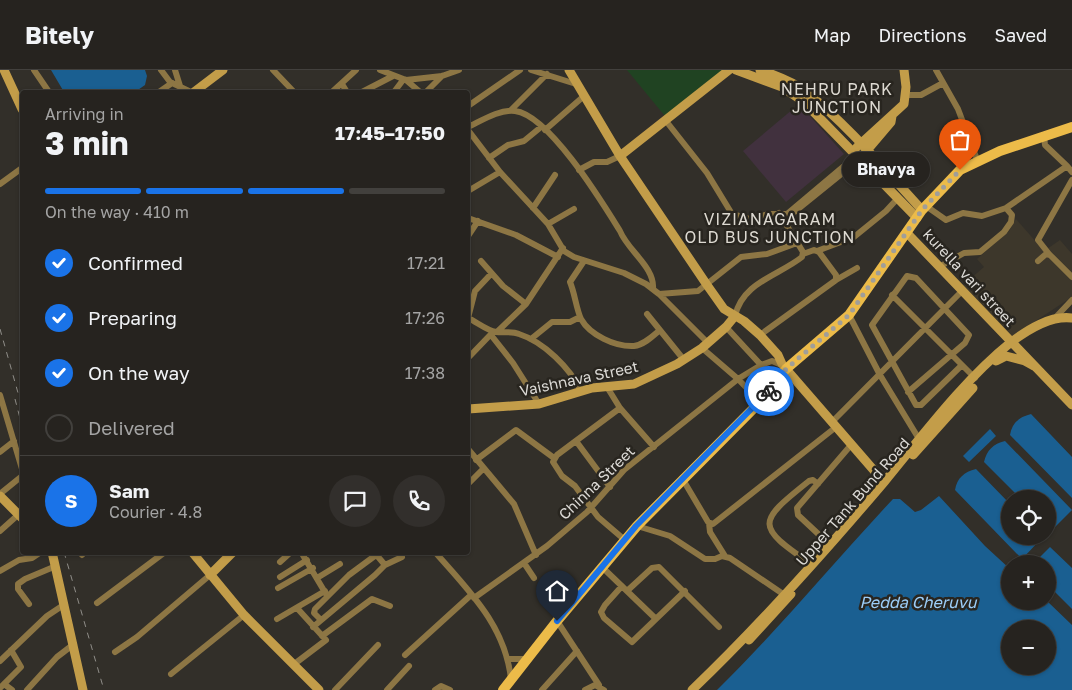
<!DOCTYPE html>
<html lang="en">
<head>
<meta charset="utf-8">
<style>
  :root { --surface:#26231f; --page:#322f2c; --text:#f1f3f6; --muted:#a4a4a4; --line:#42403d; --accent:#1a73e8 }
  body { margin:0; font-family:"Golos Text",sans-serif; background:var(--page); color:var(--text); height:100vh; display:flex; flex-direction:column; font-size:19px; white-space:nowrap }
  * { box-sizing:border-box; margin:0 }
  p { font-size:16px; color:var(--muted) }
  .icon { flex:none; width:28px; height:28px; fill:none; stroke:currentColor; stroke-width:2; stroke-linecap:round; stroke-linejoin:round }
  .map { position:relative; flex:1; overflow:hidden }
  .sheet { position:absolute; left:20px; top:20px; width:450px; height:465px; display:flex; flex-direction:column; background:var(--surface); border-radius:5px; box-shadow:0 1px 4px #0004,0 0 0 1px var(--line) }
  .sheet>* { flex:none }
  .fabs { position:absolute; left:1001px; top:420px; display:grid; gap:10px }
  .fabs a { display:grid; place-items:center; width:55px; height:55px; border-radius:50%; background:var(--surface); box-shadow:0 1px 4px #0004,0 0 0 1px var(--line); font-size:25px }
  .pin { position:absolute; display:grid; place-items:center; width:42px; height:42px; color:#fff; margin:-51px -21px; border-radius:50% 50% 50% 0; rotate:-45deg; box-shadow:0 0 5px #0007 }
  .pin .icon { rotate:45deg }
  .courier { position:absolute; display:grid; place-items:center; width:50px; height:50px; margin:-25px; border:4px solid #1a73e8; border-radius:50%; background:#fff; color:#222; box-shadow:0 1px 6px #0007 }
  .bubble { position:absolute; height:35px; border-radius:18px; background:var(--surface); box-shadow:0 1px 4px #0004,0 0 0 1px var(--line); font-size:16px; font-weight:700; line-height:35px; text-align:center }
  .head em { font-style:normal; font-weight:700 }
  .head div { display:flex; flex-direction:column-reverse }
  .head { display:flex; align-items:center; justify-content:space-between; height:85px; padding:0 25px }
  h1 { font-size:32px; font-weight:700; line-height:38px }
  .bar { display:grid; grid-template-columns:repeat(4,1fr); gap:8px 5px; align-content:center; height:60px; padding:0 25px }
  .bar i { height:6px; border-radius:4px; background:var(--line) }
  .bar .selected { background:var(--accent) }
  .bar p { grid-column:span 4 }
  .line { display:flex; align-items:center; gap:12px; padding:0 25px; border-top:1px solid var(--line) }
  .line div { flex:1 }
  .round { display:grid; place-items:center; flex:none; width:52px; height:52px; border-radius:26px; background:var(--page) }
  ol { padding:0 25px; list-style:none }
  li { display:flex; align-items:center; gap:15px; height:55px }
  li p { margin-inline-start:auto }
  li .icon { padding:5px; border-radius:50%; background:var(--accent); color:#fff; stroke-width:4 }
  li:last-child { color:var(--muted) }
  li i { width:28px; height:28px; border:2px solid var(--line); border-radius:50% }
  header { display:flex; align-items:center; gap:30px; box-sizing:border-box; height:70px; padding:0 25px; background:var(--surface); border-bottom:1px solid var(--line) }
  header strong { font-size:24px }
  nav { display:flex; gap:28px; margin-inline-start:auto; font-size:18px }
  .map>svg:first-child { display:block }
  .commercial { fill:#41313e }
  .built { fill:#3d372b }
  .green { fill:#204322 }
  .water { fill:#1a5f91; fill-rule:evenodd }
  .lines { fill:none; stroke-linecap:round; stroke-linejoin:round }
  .street { stroke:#8d7644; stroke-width:6 }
  .secondary { stroke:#c39d49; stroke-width:9 }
  .primary { stroke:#ecbb49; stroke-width:10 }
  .rail { stroke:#908e89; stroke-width:1; stroke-dasharray:6 6; stroke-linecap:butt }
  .done { stroke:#a09e99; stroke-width:5; stroke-dasharray:0 9 }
  .route { stroke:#1a73e8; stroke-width:6 }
  .labels { text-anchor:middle; stroke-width:5; stroke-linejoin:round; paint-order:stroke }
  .street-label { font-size:15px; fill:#dcdad6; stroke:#28251f }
  .neighbourhood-label { font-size:16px; letter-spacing:1px; fill:#ddd9d1; stroke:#28251f }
  .water-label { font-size:16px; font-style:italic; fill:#9ccef9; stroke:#28251f }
</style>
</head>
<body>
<header>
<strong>Bitely</strong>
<nav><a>Map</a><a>Directions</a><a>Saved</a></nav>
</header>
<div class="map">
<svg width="1072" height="620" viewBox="0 0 1072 620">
  <rect width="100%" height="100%" fill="#322f29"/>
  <!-- commercial -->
  <path class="commercial" d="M799,34l45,50 -58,48 -43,-51z"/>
  <!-- built -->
  <path class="built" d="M1016,149l28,32 16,-11 12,14v43l-61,40 -48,-52 21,-18 -7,-8 32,-28z"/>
  <!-- green -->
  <path class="green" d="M627,0h104l-62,51z"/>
  <!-- water -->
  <path class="water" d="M51,0h94l2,6 -2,9 -10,7h-71z
    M1031,344l41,43v41l-62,-63c2,-12 9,-18 21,-21z
    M990,359l6,7 -27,26 -6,-6z
    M1005,371l67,69 -21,21 -3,-5v-27h-27l-37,-37c3,-12 9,-18 21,-21z
    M976,399l34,35v32h30l2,2 -20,21 -67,-69c2,-12 9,-18 21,-21z
    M939,426l46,50 25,23v32h37l25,24v65h-355c62,-61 117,-128 176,-191h7l15,13 6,-2zM1010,559h38v37h-38z
    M1050,477l22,21v41l-24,-24v-21h-15z"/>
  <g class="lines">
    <!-- street -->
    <path class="street" d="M34,0l15,22
      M161,0l9,12 21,10
      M175,0l5,16
      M273,0l21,22
      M380,0l26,10 36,-4 17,-6
      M531,0l45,14
      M936,0l22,39 20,53
      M406,10l14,12
      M342,14l5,8
      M159,22l13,-9
      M332,22l24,-22
      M362,22l31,-16
      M394,22l9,-12
      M426,22l16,-16
      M906,25h15l22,-12
      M468,36l52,-36
      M511,40l36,-36
      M666,51l41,52 25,41 17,5 20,-5h23l68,-55
      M468,57c13,-6 31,-18 47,-16 34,4 87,91 105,120 8,20 35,36 33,58
      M468,60l32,42 48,52 16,27 10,6 50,16 22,11 13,10 49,49
      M545,60l39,-34
      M1044,66l1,9 22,21
      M489,88l19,-13 16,-4 17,-14
      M579,100l15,-8h13l13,-6
      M0,114l22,-16
      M468,121l32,-19
      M926,136l20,14 17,-7 19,3 24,-8 6,7 -1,7 -7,10 -24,20 -16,1 -25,14
      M533,138l22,-33
      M1006,138l61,-42 5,6
      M787,144l70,-59
      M468,148l48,17 42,22
      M548,154l26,-15
      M468,166l10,-15
      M817,181l37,-14 32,-26 12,-13
      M1049,184l-11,-14 34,-60
      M481,191l22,25 23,18
      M584,191l-14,21c5,12 6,26 11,37 9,16 34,28 53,27 10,-1 19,-10 26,-16
      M1038,191l8,-7 4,1 22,22
      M836,210l21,-12
      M659,224l39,-3 43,-34 26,-3 30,-11
      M892,225l83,83
      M647,244l37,46
      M849,245l31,60 39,64
      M735,246c8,-34 43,-40 67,-59l1,-5 -24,-39
      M468,248c9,4 18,12 28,14 7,1 16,-1 23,2 25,8 51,34 62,57
      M468,248l7,-27 16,-17
      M1055,248l17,-18
      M726,257l35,38
      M497,262l29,-28 37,-56
      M491,265l22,28 26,41
      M760,265l76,-55v-5l-17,-23 -5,-2 -11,4
      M531,269l21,-17h18l10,-5
      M702,278l36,31 22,23
      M468,288l25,-26
      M607,317l13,21 34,39
      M908,322l57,-49 4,-8 -53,-57 -9,-2 -35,49 44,80h5l41,-40
      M0,325l22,74
      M620,338l-63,47 -4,7 9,14 13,10 23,31 28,24
      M832,352l130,-131
      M576,371l34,46
      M468,379l46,55 22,51
      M0,382l14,-11
      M476,390l40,-30 38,28
      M682,408l26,44 5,2 123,-97
      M468,414l15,-15
      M0,424l22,-18
      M709,453l1,9 15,24
      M637,456l33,10 35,23h10l7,-3 8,2 53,36
      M0,461l19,-17
      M829,474l-31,-29 -1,-7 54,-63
      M301,482l25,42
      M374,482l11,13 17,-8
      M435,482c34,39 70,73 76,127
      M82,485l3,-3
      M280,492l11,-10
      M524,493l10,15
      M811,494c-55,-38 -55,-41 -2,-83l4,-1 5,4
      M602,497l54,52
      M0,501l19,-11 13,-2 9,-6
      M280,507l27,-17
      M317,508l23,-14
      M622,516l-17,19 -4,7 3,6 28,24 53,-51
      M278,518l35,-20
      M627,521l25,-23 7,-1 60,60
      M474,528l73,-52 40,-34 37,-42 114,-91 23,-14 11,-4 12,5
      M97,533l68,-51
      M29,534l-11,-15v-5l7,-5 31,-13
      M277,549l48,-28
      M321,550l-7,-7 1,-4 34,-34 27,-20
      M557,551l42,64
      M313,557l62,-52 10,-10
      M322,566l50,-37 18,7
      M115,582l22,-15 73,-62
      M405,585l66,-60
      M508,589h19
      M0,591l47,-45 18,-12
      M293,595l33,-25 -29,-32
      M171,604l73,-59
      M4,614l8,6
      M0,618l21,-21 -10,-17
      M27,620l30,-33 17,-13
      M335,620l43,-45
      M387,620l22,-24
      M435,620l6,-4 9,4
      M542,620l35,-39
      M585,620l10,-5 9,5"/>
    <!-- secondary -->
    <path class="secondary" d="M4,0l18,39
      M569,0l51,86 87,129 17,24 20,12 16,14 18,20 4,9
      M736,0l46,17 22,15 113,116
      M760,0c15,5 32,11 45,21 42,33 81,80 117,119
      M194,22l29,-22
      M857,77l47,-43 2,-17 -2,-17
      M863,85l28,-33 1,-6
      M620,86l109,-86
      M907,163l165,172
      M996,291l10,-5 19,5 9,5
      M786,299l98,113
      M468,339l71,-5 53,-16 42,-4 43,-20 25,-16 24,-21 9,-11
      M913,385l60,-67
      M0,426l22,22
      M52,482l31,138
      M192,482l52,63 75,75
      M210,505l23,-23
      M749,570l42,-46
      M692,620c68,-65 132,-137 193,-209 38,-46 79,-101 125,-138 17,-13 40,-28 62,-25"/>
    <!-- primary -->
    <path class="primary" d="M503,620l54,-69 80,-95 123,-124 26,-33 63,-54 73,-105 38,-40 40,-19 72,-24"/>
    <!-- rail -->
    <path class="rail" d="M0,259l22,78
      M15,329l7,27
      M64,482l40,138"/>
  </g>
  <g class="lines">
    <!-- done -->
    <path class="done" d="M769,321l17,-22 63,-54 73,-105 38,-40"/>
    <!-- route -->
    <path class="route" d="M557,551l79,-95 133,-135"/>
  </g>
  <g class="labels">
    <!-- street labels -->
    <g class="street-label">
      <text transform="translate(969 208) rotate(47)" y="5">kurella vari street</text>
      <text transform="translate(579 309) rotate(-12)" y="5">Vaishnava Street</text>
      <text transform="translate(597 413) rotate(-44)" y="5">Chinna Street</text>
      <text transform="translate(853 432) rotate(-49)" y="5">Upper Tank Bund Road</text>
    </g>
    <!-- neighbourhood labels -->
    <g class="neighbourhood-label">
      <text x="837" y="25">NEHRU PARK<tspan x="837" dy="18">JUNCTION</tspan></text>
      <text x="770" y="155">VIZIANAGARAM<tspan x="770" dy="18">OLD BUS JUNCTION</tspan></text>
    </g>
    <!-- water labels -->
    <g class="water-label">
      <text x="918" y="538">Pedda Cheruvu</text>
    </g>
  </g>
</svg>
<div class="fabs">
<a><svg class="icon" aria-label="locate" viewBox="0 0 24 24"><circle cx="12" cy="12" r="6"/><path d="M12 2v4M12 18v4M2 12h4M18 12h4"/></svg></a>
<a>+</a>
<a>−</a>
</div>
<div class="pin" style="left:960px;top:100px;background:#ea580c"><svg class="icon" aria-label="bag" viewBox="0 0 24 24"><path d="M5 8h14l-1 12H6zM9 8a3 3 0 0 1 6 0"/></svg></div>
<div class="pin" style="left:557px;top:551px;background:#1f2937"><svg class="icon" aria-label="home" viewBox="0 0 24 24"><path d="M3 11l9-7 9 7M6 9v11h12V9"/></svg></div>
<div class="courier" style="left:769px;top:321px"><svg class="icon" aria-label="bike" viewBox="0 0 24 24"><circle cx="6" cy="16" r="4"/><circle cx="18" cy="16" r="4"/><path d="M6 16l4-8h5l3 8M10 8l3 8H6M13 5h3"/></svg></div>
<div class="bubble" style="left:842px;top:82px;width:88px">Bhavya</div>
<section class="sheet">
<div class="head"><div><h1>3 min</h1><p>Arriving in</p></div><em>17:45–17:50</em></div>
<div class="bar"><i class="selected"></i><i class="selected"></i><i class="selected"></i><i></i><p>On the way · 410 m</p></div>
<ol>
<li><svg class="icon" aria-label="check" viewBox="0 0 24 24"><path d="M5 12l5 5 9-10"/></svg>Confirmed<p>17:21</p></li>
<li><svg class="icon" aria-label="check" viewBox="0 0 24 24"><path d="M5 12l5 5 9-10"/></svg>Preparing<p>17:26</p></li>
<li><svg class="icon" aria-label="check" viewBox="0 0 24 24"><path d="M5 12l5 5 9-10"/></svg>On the way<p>17:38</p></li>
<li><i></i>Delivered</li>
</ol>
<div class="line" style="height:90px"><b class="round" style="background:var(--accent);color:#fff">S</b><div><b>Sam</b><p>Courier · 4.8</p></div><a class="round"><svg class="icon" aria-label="chat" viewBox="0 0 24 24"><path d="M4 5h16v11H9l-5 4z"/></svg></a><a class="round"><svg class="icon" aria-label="phone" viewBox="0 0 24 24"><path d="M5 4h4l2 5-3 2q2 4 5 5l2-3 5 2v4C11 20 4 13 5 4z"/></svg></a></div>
</section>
</div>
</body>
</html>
